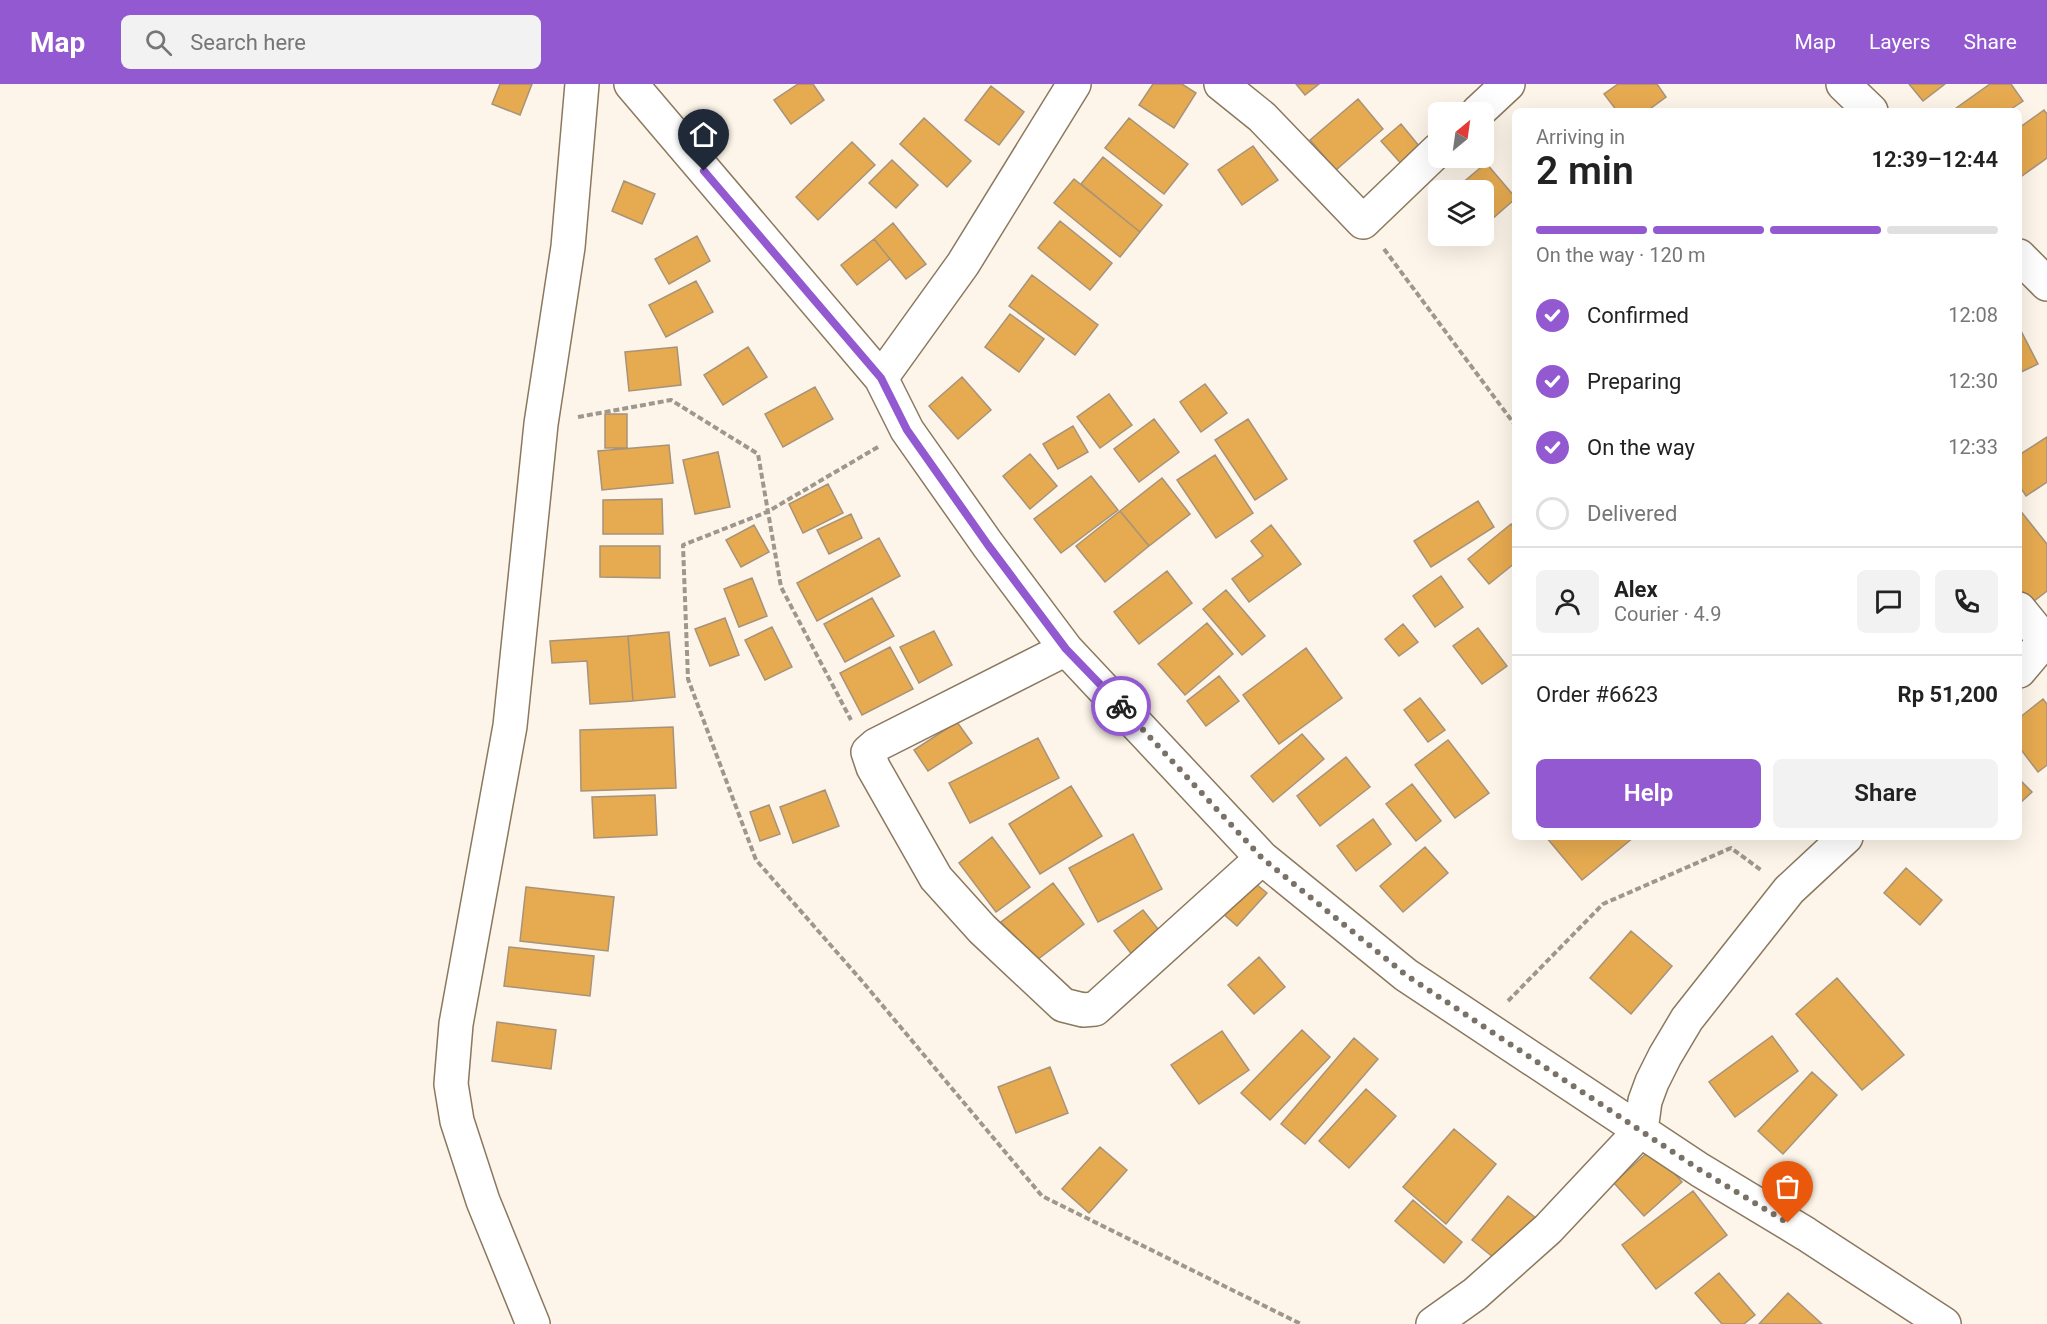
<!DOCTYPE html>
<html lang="en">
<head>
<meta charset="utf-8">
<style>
  :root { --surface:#fff; --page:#f2f2f2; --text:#222; --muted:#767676; --line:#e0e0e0; --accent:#9359d1 }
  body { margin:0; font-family:Roboto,sans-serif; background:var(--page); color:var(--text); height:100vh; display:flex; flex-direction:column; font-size:22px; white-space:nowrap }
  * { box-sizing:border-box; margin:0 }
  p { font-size:20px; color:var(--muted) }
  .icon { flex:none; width:33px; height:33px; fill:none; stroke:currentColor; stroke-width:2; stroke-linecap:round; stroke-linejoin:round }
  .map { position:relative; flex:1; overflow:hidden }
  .side { position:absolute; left:1512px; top:24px; width:510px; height:732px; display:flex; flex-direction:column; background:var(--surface); border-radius:9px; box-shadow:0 6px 24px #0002 }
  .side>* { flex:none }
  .needle { width:39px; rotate:29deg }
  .buttons { position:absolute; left:1428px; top:18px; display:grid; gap:12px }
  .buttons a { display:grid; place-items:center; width:66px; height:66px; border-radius:9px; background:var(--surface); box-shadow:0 6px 24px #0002; font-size:30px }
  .pin { position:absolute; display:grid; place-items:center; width:51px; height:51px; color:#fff; margin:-62px -26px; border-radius:50% 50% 50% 0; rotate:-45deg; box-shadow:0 0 6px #0007 }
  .pin .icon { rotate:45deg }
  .courier { position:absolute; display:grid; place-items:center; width:60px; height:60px; margin:-30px; border:4px solid #9359d1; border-radius:50%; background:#fff; color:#222; box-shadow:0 2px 8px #0007 }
  .head em { font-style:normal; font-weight:600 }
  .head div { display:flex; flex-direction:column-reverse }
  .head { display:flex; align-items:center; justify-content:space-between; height:102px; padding:0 24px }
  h1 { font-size:39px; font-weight:600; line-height:45px }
  .bar { display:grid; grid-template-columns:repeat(4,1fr); gap:9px 6px; align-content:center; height:72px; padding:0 24px }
  .bar i { height:8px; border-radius:4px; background:var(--line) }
  .bar .current { background:var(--accent) }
  .bar p { grid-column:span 4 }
  .line { display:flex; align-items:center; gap:15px; padding:0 24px; border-top:2px solid var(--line) }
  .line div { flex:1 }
  .round { display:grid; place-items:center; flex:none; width:63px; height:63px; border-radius:9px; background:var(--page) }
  ol { padding:0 24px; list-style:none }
  li { display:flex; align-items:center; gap:18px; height:66px }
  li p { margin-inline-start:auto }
  li .icon { padding:6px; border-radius:50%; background:var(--accent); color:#fff; stroke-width:4 }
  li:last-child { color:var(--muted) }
  li i { width:33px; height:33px; border:3px solid var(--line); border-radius:50% }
  .primary-button { display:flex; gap:12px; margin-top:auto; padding:12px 24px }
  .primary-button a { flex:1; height:69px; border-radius:9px; background:var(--accent); color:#fff; font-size:24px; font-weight:600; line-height:69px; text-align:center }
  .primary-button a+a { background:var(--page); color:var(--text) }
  header { display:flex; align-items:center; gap:36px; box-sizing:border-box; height:84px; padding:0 30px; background:var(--accent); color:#fff }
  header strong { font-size:28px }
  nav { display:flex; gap:33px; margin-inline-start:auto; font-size:21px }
  .search { width:420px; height:54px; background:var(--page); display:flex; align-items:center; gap:15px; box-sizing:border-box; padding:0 21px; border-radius:9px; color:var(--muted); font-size:22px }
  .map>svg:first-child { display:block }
  .building { fill:#e6aa50; stroke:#a79379; stroke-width:1.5 }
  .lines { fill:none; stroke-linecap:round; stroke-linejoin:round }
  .minor-casing { stroke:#8b785e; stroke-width:36 }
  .path { stroke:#a0978c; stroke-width:4; stroke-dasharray:6 3; stroke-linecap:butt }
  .minor { stroke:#fff; stroke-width:33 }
  .done { stroke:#7a7266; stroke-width:6; stroke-dasharray:0 10.8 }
  .route { stroke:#9359d1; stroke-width:8 }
</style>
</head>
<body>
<header>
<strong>Map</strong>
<div class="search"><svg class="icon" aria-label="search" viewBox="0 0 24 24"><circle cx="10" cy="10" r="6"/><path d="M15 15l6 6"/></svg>Search here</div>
<nav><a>Map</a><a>Layers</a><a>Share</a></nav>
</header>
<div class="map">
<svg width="2047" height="1240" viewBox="0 0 2047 1240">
  <rect width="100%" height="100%" fill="#fdf5e9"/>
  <!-- building -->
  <path class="building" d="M500,0h32l-12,31 -28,-11z
    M798,0h15l11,16 -33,24 -17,-24z
    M1153,0h29l14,9 -22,35 -35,-23z
    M1296,0h23l-14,11z
    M1618,0h39l9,13 -19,14h-30l-13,-17z
    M1909,0h36l-22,17z
    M1990,0h21l12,17 -15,10h-56z
    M991,2l33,26 -25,33 -34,-25z
    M1358,15l25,30 -47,41 -26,-30z
    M2044,26l3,4v44l-28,20v-50z
    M924,34l47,43 -24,26 -47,-43z
    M1129,34l59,46 -24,30 -59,-46z
    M1401,40l23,28 -19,16 -24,-27z
    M852,58l23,23 -57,55 -22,-23z
    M1253,62l25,34 -36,25 -24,-35z
    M1103,73l59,48 -22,27 -59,-48z
    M892,76l26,25 -22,23 -27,-25z
    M1486,79l29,34v2l-31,27v-36h-30z
    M1074,95l66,53 -20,25 -66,-54z
    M624,97l31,13 -13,30 -30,-13z
    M1060,137l52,42 -22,27 -52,-42z
    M893,139l33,41 -20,15 -32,-40z
    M697,152l13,25 -41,23 -14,-25z
    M874,155l16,20 -33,26 -16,-20z
    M1032,191l66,50 -23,30 -66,-49z
    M696,197l17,31 -47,25 -17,-32z
    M1010,230l34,25 -25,33 -34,-25z
    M2019,243l19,37 -19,9z
    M677,263l4,38 -52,6 -4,-39z
    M748,263l19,30 -44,28 -19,-30z
    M962,293l29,33 -33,29 -29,-33z
    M1205,300l22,29 -26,19 -21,-30z
    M815,303l18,32 -50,28 -18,-33z
    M1109,310l23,31 -32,23 -23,-31z
    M605,330h22v34h-22z
    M1154,335l25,33 -40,30 -25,-33z
    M1248,335l39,60 -32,21 -40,-60z
    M1073,342l15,26 -30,17 -15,-25z
    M2047,353v45l-21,14 -7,-11v-30z
    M669,361l4,38 -71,7 -4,-39z
    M718,368l12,55 -35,7 -12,-54z
    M1030,370l27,32 -27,23 -27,-33z
    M1215,371l38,58 -37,25 -39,-58z
    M1091,392l27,34 -57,43 -27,-34z
    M1162,394l28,36 -41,32 -29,-35z
    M828,400l15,29 -40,20 -14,-29z
    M662,415l1,35h-60v-34z
    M1478,417l16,26 -63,40 -17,-26z
    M2019,425l28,35v47l-18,14 -10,-13z
    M1120,427l29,35 -44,36 -29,-36z
    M851,430l11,24 -33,16 -12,-24z
    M1511,440l4,6v33l-26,21 -21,-25z
    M754,441l15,27 -28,15 -15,-27z
    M1271,441l30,39 -52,38 -17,-23 31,-23 -12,-15z
    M879,454l21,38 -83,45 -20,-38z
    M600,462h60v32l-60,-1z
    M1167,487l25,32 -53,41 -25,-32z
    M1441,492l22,31 -28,20 -22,-31z
    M752,494l15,38 -28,11 -15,-38z
    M1226,506l39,46 -23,19 -39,-46z
    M872,514l22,38 -49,26 -21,-38z
    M725,534l14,37 -29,11 -15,-37z
    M1207,539l26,31 -48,41 -27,-31z
    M1403,540l15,18 -19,14 -14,-17z
    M772,543l20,40 -27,13 -20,-40z
    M1478,544l29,38 -25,18 -29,-38z
    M934,547l18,34 -33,18 -19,-36z
    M669,548l6,65 -42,4 -5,-65z
    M628,552l5,65 -43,3 -3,-43 -35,2 -2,-22z
    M890,563l23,42 -51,26 -22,-42z
    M1306,564l36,50 -63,46 -36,-49z
    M1219,592l20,25 -33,25 -19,-25z
    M1420,614l25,32 -17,12 -24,-32z
    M2043,615l4,5v61l-9,7 -19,-25v-29z
    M957,638l15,21 -44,28 -14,-21z
    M673,643l3,61 -95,3 -1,-61z
    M1302,650l22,25 -51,43 -22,-26z
    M1038,654l21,40 -89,45 -21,-40z
    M1448,656l41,53 -34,25 -40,-53z
    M1346,673l24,30 -50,39 -23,-30z
    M2019,695l13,13 -13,12z
    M1412,700l29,37 -25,20 -30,-37z
    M1071,702l31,50 -62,38 -31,-50z
    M825,706l14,36 -46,17 -13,-36z
    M655,711l2,40 -63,3 -2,-41z
    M769,721l11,29 -20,7 -10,-29z
    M1373,735l18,25 -35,27 -19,-25z
    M1133,750l29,55 -64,33 -29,-54z
    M992,753l38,50 -34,25 -37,-49z
    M1546,753h88l-52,43z
    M1425,763l23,26 -45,39 -23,-26z
    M1906,784l36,32 -22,25 -36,-32z
    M1250,795l17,14 -30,33 -16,-14z
    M1053,799l31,41 -51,39 -32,-41z
    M526,803l88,10 -6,54 -88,-10z
    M1143,826l22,28 -29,22 -22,-29z
    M1631,847l41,35 -41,48 -41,-36z
    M509,863l85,9 -4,40 -86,-10z
    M1259,873l26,30 -31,27 -26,-29z
    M1837,894l67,77 -42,35 -66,-76z
    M497,938l59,8 -5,39 -59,-8z
    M1302,946l28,27 -60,63 -29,-27z
    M1222,947l27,39 -50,34 -28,-39z
    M1772,952l26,35 -63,46 -26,-35z
    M1354,954l24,21 -73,85 -24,-20z
    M1050,983l18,46 -52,20 -18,-46z
    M1812,988l25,23 -54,59 -25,-23z
    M1366,1005l30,27 -47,52 -30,-27z
    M1454,1045l42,35 -50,60 -43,-37z
    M1100,1063l27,23 -38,43 -27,-24z
    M1652,1064l30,34 -38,34 -30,-33z
    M1693,1107l34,44 -71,54 -34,-44z
    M1508,1112l28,22 -37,44 -27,-22z
    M1413,1116l49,42 -18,21 -49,-42z
    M1719,1189l36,42 -11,9h-22l-27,-31z
    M1788,1209l34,31h-63z"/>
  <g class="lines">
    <!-- minor casing -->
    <g class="minor-casing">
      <path id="minor" d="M631,0l250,294 26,52 81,115 78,104 196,209 144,117 294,195 106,64 138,90
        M1221,0l41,33 101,105 75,-72
        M1843,0l28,27
        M1478,28l30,-28
        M2019,172l28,28
        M881,294l82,-114 111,-180
        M2019,525l26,32
        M1066,565l-190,96 -8,7 5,15 63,111 46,51 81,76 20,5 12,-1 167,-151
        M2019,587l28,-33
        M533,1240l-50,-123 -26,-80 -6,-37 5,-60 54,-298 31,-302 27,-177 14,-163
        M1433,1240l42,-30 73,-65 93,-99 4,-29 7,-19 13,-26 22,-37 102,-129 57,-53"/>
    </g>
    <!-- path -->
    <path class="path" d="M1384,165l131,176
      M578,333l93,-17 87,54 23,133 70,133
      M878,363l-111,65 -84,33 5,134 68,181 106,121 180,215 259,128
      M1508,917l95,-97 128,-56 30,22"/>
    <!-- minor -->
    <use href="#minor" class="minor"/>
  </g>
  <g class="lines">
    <!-- done -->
    <path class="done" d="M1121,622l141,152 144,117 294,195 88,53"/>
    <!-- route -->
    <path class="route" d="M704,87l177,207 26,52 81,115 78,104 55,57"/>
  </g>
</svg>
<div class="buttons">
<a><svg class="needle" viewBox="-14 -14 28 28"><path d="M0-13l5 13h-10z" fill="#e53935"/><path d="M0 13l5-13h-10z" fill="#767676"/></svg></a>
<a><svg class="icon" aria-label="layers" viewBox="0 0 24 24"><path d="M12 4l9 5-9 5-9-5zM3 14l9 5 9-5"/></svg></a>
</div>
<div class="pin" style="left:1788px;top:1139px;background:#ea580c"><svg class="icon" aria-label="bag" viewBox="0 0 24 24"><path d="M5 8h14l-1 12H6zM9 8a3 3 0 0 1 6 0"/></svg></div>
<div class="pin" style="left:704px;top:87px;background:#1f2937"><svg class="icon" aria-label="home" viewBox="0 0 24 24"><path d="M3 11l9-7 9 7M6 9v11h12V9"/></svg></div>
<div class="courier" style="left:1121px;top:622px"><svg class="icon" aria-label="bike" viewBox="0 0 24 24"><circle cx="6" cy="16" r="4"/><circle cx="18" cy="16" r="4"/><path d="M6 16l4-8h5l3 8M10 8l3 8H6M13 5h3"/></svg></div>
<section class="side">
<div class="head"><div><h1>2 min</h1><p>Arriving in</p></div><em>12:39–12:44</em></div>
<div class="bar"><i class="current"></i><i class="current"></i><i class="current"></i><i></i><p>On the way · 120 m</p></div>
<ol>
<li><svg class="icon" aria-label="check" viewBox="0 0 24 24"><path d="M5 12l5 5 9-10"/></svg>Confirmed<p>12:08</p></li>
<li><svg class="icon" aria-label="check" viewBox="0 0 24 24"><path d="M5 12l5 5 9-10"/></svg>Preparing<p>12:30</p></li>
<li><svg class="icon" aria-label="check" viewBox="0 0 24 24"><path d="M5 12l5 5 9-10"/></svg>On the way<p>12:33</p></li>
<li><i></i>Delivered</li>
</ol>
<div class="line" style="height:108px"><a class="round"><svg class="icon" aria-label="person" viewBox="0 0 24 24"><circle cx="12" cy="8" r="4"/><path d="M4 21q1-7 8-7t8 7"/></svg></a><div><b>Alex</b><p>Courier · 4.9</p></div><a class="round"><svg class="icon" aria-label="chat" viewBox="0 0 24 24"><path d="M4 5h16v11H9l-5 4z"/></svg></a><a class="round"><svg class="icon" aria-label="phone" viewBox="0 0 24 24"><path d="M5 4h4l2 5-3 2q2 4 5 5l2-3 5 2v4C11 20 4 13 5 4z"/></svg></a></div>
<div class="line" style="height:78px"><div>Order #6623</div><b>Rp 51,200</b></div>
<div class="primary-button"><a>Help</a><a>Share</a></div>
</section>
</div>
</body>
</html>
